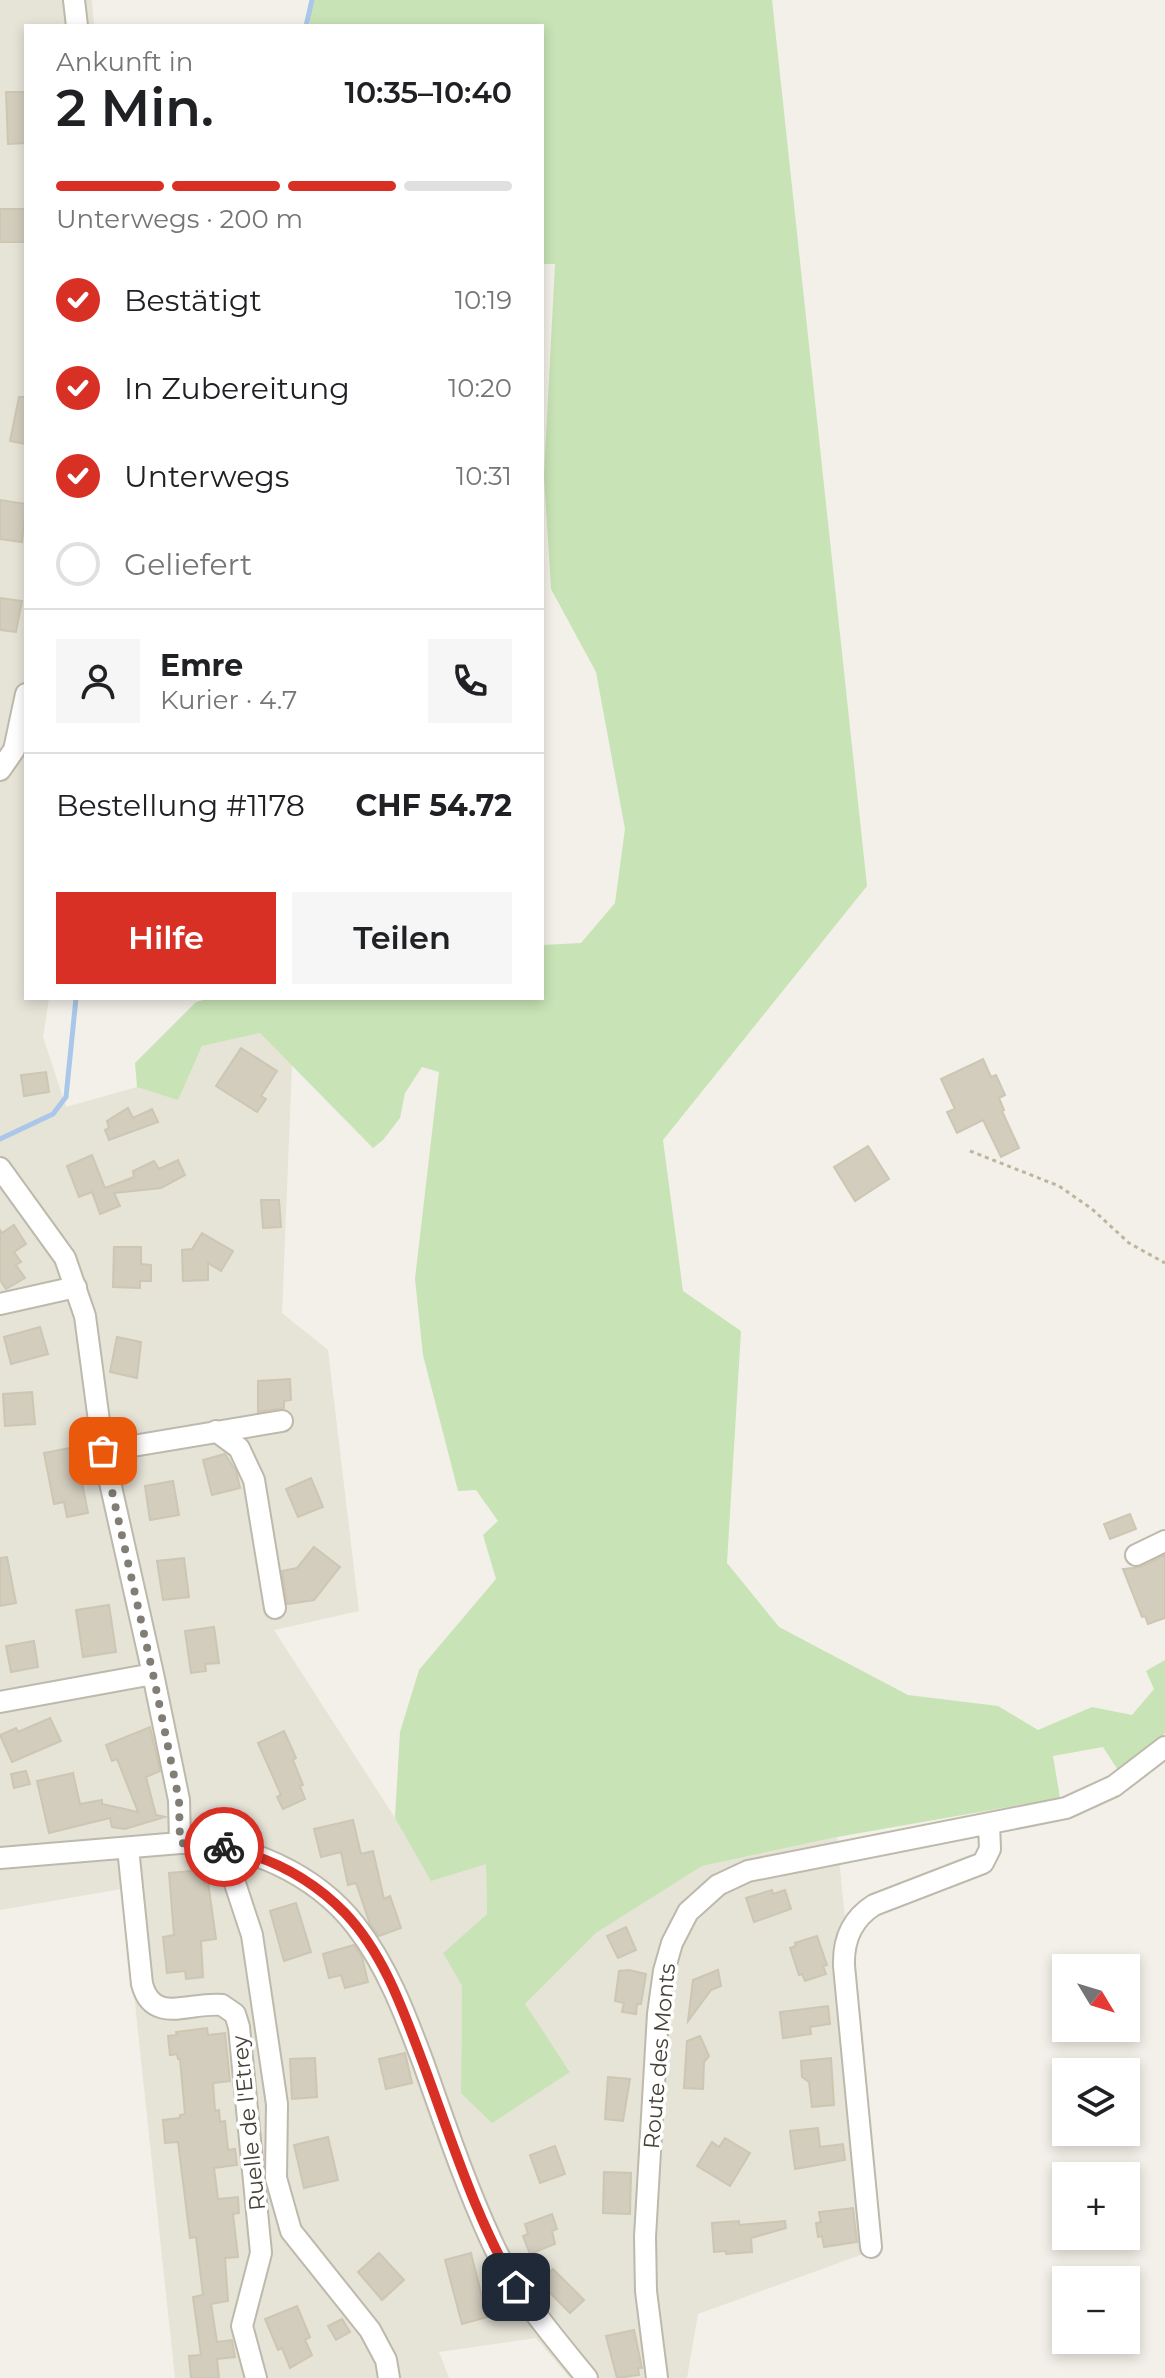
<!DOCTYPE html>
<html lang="de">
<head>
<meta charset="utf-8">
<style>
  :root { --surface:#fff; --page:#f6f6f6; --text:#202124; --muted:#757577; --line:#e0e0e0; --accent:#d93025 }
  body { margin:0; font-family:Montserrat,sans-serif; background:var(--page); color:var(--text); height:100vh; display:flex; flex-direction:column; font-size:30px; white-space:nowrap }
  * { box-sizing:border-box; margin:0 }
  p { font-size:26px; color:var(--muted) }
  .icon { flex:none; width:44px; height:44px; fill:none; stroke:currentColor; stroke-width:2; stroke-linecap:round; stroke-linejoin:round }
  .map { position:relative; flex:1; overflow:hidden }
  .drawer { position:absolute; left:24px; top:24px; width:520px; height:976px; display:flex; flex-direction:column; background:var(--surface); border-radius:0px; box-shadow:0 4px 12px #0003 }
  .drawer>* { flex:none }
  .needle { width:52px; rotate:128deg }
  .tools { position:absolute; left:1052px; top:1954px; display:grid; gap:16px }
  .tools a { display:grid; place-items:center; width:88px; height:88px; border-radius:0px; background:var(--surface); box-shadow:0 4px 12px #0003; font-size:40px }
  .pin { position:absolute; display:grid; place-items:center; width:68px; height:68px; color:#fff; margin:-34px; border-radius:16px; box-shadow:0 4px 12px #0006 }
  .courier { position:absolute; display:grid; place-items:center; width:80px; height:80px; margin:-40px; border:6px solid #d93025; border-radius:50%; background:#fff; color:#222; box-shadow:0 2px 10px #0007 }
  .headline em { font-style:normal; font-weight:600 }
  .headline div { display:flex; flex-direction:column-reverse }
  .headline { display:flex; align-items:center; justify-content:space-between; height:136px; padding:0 32px }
  h1 { font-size:52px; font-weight:600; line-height:60px }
  .bar { display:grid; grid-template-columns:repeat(4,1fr); gap:12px 8px; align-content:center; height:96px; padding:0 32px }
  .bar i { height:10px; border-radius:6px; background:var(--line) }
  .bar .active { background:var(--accent) }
  .bar p { grid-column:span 4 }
  .line { display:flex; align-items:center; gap:20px; padding:0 32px; border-top:2px solid var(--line) }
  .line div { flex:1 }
  .round { display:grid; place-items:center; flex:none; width:84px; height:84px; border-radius:0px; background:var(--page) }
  ol { padding:0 32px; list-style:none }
  li { display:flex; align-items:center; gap:24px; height:88px }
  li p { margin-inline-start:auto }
  li .icon { padding:8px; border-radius:50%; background:var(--accent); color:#fff; stroke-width:4 }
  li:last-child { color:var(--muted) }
  li i { width:44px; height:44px; border:4px solid var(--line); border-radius:50% }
  .button { display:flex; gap:16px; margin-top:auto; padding:16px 32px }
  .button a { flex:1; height:92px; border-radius:0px; background:var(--accent); color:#fff; font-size:32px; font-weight:600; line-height:92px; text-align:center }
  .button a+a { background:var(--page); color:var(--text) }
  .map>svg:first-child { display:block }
  .residential { fill:#e6e3d7 }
  .green { fill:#c8e3b5 }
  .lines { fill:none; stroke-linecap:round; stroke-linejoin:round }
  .stream { stroke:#aac7e9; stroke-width:5 }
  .building { fill:#d3cdbe; stroke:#cdc6b2; stroke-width:2 }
  .minor-casing { stroke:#bdb9ab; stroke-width:24 }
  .path { stroke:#bdb69e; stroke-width:3; stroke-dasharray:4 4; stroke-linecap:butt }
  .minor { stroke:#fff; stroke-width:20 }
  .done { stroke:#827e75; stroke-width:8; stroke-dasharray:0 14.4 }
  .route { stroke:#d93025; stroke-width:10 }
  .labels { text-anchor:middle; stroke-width:7; stroke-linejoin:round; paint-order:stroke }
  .street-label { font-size:22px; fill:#454137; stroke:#fff }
</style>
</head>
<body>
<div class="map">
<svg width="1165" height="2378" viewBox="0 0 1165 2378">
  <rect width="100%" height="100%" fill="#f2f0e8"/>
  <!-- residential -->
  <path class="residential" d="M0,0h92l2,26h-68v972h23l-6,39 23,70 71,-20 41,12 24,-53 58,-13 32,32 -10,248 46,37 31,261 -85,19 121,188 36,62 55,-17 1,51 -44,39 19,33 -1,107 109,-22 -46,-66 72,-72 106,-67 135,-29 40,412 -179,65 -11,64h-117l-34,-40 -97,14 10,26h-274l-39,-365 -9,-125 -127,22z"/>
  <!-- green -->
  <path class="green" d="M313,0h459l95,886 -204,254 20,151 58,40 -14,232 52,64 129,68 90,11 40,24 54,-23 40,8 22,-26 -8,-18 19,-11v73l-18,19 -29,18 -15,-23 -50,9 7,42 -223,39 -135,29 -106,67 -71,71 45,68 -78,51 -31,-30 1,-107 -19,-33 44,-39 -1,-50 -55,17 -36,-63 5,-86 19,-62 77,-91 -13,-44 15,-14 -22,-31 -18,1 -35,-136 -8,-76 24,-207 -17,-5 -17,26 -5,25 -17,22 -10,8 -113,-115 -58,13 -24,54 -41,-13 -2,-24 61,-61 15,-4h331v-53l39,-2 34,-40 10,-74 -29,-157 -45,-83 -7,-113 11,-212h-13v-238h-233z"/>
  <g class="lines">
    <!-- stream -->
    <path class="stream" d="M306,26l6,-26
      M0,1139l53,-25 13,-17 10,-99"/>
  </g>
  <!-- building -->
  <path class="building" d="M6,92h20v51l-18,1z
    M0,209h26v33h-26z
    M19,397h7v47l-16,-3z
    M0,500l26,4 -4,38 -22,-3z
    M0,598l22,3 -6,31 -16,-2z
    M241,1048l36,23 -16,25 5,3 -9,13 -41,-26z
    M983,1059l8,18 5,-2 9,20 -6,3 5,12 -2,1 17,37 -18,9 -18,-37 -26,13 -10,-21 8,-3 -14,-30z
    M46,1072l3,20 -25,4 -3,-21z
    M128,1108l5,10 19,-9 6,13 -49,18 -4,-10 4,-2 -2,-7z
    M868,1146l21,33 -34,22 -21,-34z
    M92,1155l13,33 29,-11 -1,-6 21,-10 5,8 19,-9 7,15 -24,13 -47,5 6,13 -20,8 -8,-22 -13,5 -12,-31z
    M261,1200h18l2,27 -18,1z
    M14,1225l12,19 -12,8 7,10 -5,3 9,13 -19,11 -6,-9v-50l2,3z
    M202,1233l31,18 -12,20 -13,-8v17l-25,1 -1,-31 10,-1z
    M114,1247h27v17l10,1v16h-11v7l-27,-1z
    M40,1327l8,27 -37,10 -7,-27z
    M117,1337l24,5 -4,36 -27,-6z
    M290,1379l1,21 -7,1v7l-26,4v-31z
    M32,1392l3,32 -30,2 -2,-32z
    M75,1447l13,66 -21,4 -3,-15 -10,2 -10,-51z
    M225,1454l11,17 4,17 -28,7 -9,-35z
    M311,1478l12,29 -25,10 -12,-28z
    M173,1481l6,34 -29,5 -5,-34z
    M1130,1514l6,15 -26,10 -6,-15z
    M314,1547l26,20 -26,33 -27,4 -5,-33 15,-3z
    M1165,1555v63l-17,6 -3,-8 -3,1 -19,-48 18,-2z
    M7,1557l9,46 -16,3v-48z
    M184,1558l5,39 -26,3 -6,-39z
    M109,1605l7,47 -33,5 -7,-47z
    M214,1627l5,36 -14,1 1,7 -15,2 -6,-42z
    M34,1641l4,26 -27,5 -5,-26z
    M50,1718l11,23 -49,21 -12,-27 16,-7 2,4z
    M150,1727l10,44 -14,6 10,38 9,2 -40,12 -13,-2 -2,-9 -61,15 -12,-52 36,-8 7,31 22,-4v4l36,8 -21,-53 -5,2 -6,-16z
    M284,1731l12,27 -3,2 10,25 -3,1 5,13 -22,10 -6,-12 4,-2 -23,-52z
    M26,1771l4,13 -16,4 -3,-14z
    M353,1820l8,34 12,-3 11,48 6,-3 11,32 -22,8 -9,-12 -14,-41 -8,2 -7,-33 -20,5 -7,-28z
    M203,1870l1,13 4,-1 8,57 -15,2 2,36 -17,2 -1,-8 -18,2 -4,-36 11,-2 -5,-62z
    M772,1890l1,4 12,-4 6,19 -37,13 -8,-24z
    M296,1903l15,49 -27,9 -14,-50z
    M626,1927l10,23 -18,8 -11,-22z
    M817,1936l10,29 -4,1 3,8 -21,7 -3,-7 -3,1 -9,-27 6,-2 -1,-3z
    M354,1945l8,12 6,25 -23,6 -4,-13 -12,3 -6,-24z
    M629,1970l17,4 -5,30h-4l-1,10 -14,-2 2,-9 -9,-2 4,-30z
    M718,1970l3,16 -10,4 -23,31 5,-41z
    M828,2006l2,18 -20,3 1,7 -28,4 -3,-26z
    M207,2028l1,7 17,-2 5,48 -17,2 2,28 4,-1 1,12 5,-1 3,29 7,-1 2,16 -23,3 4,31 20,-2 1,16 -6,1 5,43 -13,1 3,43 -17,3 6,38 15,-2 3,17 -18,2 2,19h-28l-2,-22 12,-1 -8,-58 10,-2 -7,-58 -6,1 -12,-96 -13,1 -2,-23 17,-2v-3l5,-1 -5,-55h-2l-1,-5 -7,1 -2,-19 9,-1 -1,-3z
    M700,2036l9,20 -5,6 -1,27 -19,-1 3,-47z
    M405,2053l7,30 -26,6 -7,-30z
    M315,2058l2,39 -25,2 -2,-40z
    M831,2058l3,47 -22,2 -3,-25 -7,-5 -1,-16z
    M608,2077l22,2 -7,42 -18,-2z
    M818,2128l2,19 23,-3 2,16 -50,9 -5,-38z
    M328,2137l10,43 -34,8 -10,-43z
    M725,2138l25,15 -20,33 -33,-20 15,-24 7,5z
    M555,2146l10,28 -25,9 -10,-28z
    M604,2172l27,1 -1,41 -27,-1z
    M853,2208l4,34 -33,5 -2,-11 -4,1 -2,-14 5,-1 -2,-10z
    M552,2214l5,15 -5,2 3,13 -25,10 -7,-18 5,-2 -3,-10z
    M739,2221v4l46,-4 1,7 -35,10 1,14 -26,2v-3l-12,1 -2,-29z
    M379,2253l25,27 -22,20 -24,-28z
    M471,2253l16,64 -25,7 -17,-64z
    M553,2269l31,31 -14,13 -31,-31z
    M297,2306l13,31 -5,3 7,15 -22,13 -8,-20 -4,2 -13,-31z
    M342,2319l8,13 -14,8 -8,-14z
    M634,2330l8,38h-4l1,7 -22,3 -11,-42z"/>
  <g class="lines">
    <!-- minor casing -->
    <g class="minor-casing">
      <path id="minor" d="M74,0l3,26
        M0,770l14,-20 12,-56
        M0,1168l65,90 20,58 18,135 50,223 26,126 1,43
        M0,1304l76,-17
        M216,1431l23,17 15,32 21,128
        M103,1451l179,-30
        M1136,1555l29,-14
        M0,1702l153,-28
        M223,1847l29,88 25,169 -1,74 15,53 79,99 16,30 3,18
        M128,1848l14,136c11,42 50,17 80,21l13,9 4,13 22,226 -19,73 14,52
        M0,1858l180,-15c64,-2 136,31 176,83 31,40 49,88 67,136 21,59 41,119 67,176 23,52 61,96 97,140
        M871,2247l-27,-281c-1,-26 8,-47 30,-61l109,-42 7,-14 -1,-24
        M657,2378l-11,-87 -1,-54 13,-223 6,-43 8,-28 16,-31 30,-27 30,-14 318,-63 48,-22 51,-39"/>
    </g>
    <!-- path -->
    <path class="path" d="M970,1151l89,35 33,23 37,34 36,20"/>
    <!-- minor -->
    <use href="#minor" class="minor"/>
  </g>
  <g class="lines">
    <!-- done -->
    <path class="done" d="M103,1451l50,223 26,126 1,43 44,4"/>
    <!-- route -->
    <path class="route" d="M224,1847c45,10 88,32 121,66 39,41 58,97 78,150 28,75 52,154 93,224"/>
  </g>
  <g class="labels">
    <!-- street labels -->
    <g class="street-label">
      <text transform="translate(659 2056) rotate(-85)" y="8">Route des Monts</text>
      <text transform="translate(248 2123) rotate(-96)" y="8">Ruelle de l'Etrey</text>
    </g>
  </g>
</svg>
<div class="tools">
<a><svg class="needle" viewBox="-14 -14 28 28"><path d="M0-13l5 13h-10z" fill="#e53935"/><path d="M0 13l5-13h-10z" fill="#757577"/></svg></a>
<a><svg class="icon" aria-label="layers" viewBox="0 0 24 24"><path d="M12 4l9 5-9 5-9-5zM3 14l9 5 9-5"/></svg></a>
<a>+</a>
<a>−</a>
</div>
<div class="pin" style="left:103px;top:1451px;background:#ea580c"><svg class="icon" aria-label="bag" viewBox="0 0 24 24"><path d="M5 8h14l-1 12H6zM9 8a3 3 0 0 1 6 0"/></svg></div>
<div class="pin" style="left:516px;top:2287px;background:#1f2937"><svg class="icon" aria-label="home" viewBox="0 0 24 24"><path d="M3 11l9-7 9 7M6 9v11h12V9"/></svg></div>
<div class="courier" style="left:224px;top:1847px"><svg class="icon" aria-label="bike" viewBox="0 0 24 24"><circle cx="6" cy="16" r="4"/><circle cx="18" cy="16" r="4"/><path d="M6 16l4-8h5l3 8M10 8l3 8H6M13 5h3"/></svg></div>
<section class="drawer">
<div class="headline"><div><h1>2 Min.</h1><p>Ankunft in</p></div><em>10:35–10:40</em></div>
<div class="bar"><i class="active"></i><i class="active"></i><i class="active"></i><i></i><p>Unterwegs · 200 m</p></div>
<ol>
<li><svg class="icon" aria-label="check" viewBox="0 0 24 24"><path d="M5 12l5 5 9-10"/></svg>Bestätigt<p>10:19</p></li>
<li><svg class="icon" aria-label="check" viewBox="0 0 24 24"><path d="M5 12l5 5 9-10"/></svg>In Zubereitung<p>10:20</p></li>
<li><svg class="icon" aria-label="check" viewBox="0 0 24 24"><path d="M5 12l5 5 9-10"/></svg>Unterwegs<p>10:31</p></li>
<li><i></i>Geliefert</li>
</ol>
<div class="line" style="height:144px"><a class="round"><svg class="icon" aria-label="person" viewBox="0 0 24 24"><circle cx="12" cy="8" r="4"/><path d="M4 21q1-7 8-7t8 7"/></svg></a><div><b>Emre</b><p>Kurier · 4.7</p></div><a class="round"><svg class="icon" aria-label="phone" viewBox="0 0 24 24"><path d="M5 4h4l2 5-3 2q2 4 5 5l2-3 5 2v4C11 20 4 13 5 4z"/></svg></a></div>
<div class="line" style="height:104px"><div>Bestellung #1178</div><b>CHF 54.72</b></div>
<div class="button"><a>Hilfe</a><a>Teilen</a></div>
</section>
</div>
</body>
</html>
